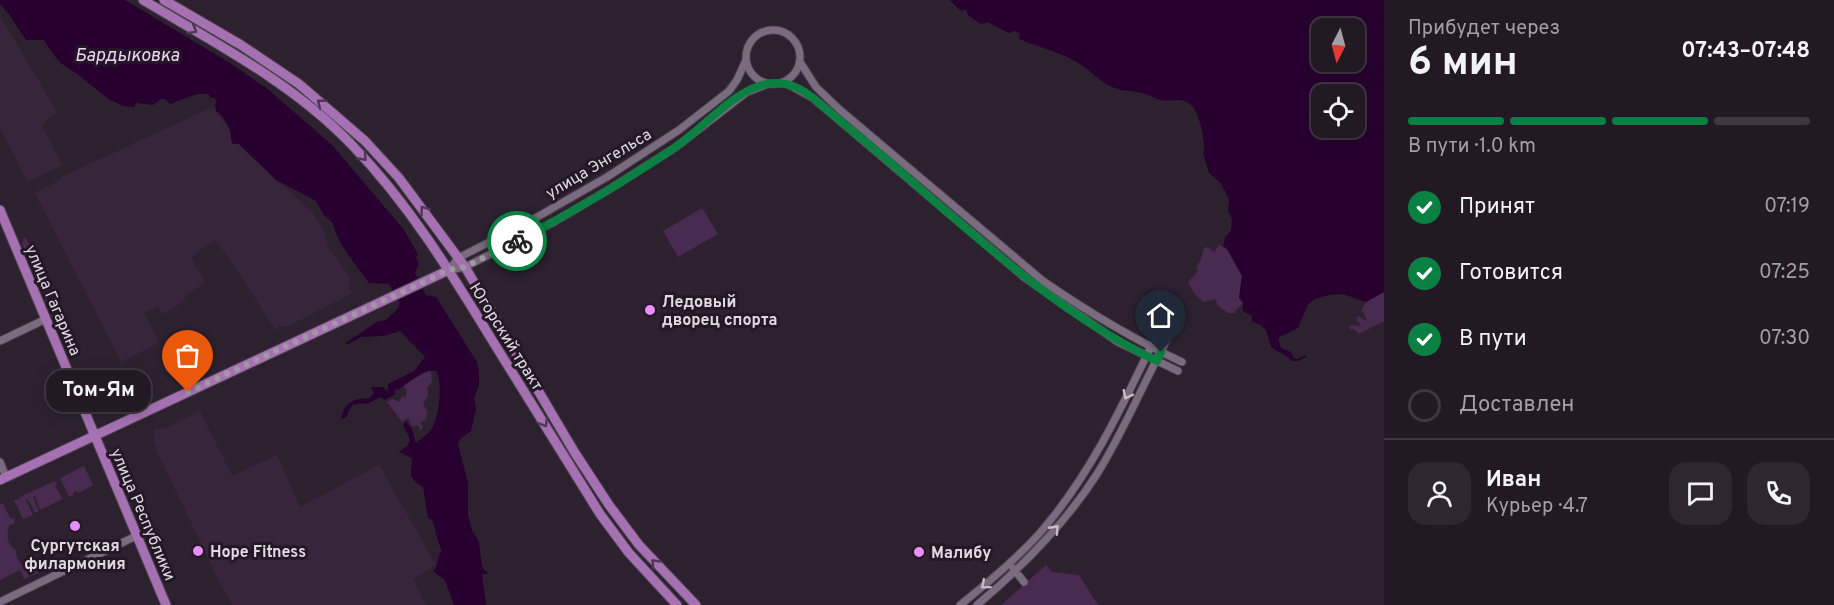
<!DOCTYPE html>
<html lang="ru">
<head>
<meta charset="utf-8">
<style>
  :root { --surface:#221924; --page:#2e2631; --text:#f1f3f6; --muted:#a2a0a6; --line:#3f3841; --accent:#0b8043 }
  body { margin:0; font-family:Overpass,sans-serif; background:var(--page); color:var(--text); height:100vh; display:flex; flex-direction:column; font-size:22px; white-space:nowrap }
  * { box-sizing:border-box; margin:0 }
  p { font-size:20px; color:var(--muted) }
  .icon { flex:none; width:33px; height:33px; fill:none; stroke:currentColor; stroke-width:2; stroke-linecap:round; stroke-linejoin:round }
  .map { position:relative; flex:1; overflow:hidden }
  .side { display:flex; flex-direction:column; background:var(--surface); width:450px }
  .side>* { flex:none }
  .needle { width:39px; rotate:186deg }
  .buttons { position:absolute; left:1311px; top:18px; display:grid; gap:12px }
  .buttons a { display:grid; place-items:center; width:54px; height:54px; border-radius:12px; background:var(--surface); box-shadow:0 3px 15px #0003,0 0 0 2px var(--line); font-size:30px }
  .pin { position:absolute; display:grid; place-items:center; width:51px; height:51px; color:#fff; margin:-62px -26px; border-radius:50% 50% 50% 0; rotate:-45deg; box-shadow:0 0 6px #0007 }
  .pin .icon { rotate:45deg }
  .courier { position:absolute; display:grid; place-items:center; width:60px; height:60px; margin:-30px; border:4px solid #0b8043; border-radius:50%; background:#fff; color:#222; box-shadow:0 2px 8px #0007 }
  .bubble { position:absolute; height:42px; border-radius:18px; background:var(--surface); box-shadow:0 3px 15px #0003,0 0 0 2px var(--line); font-size:20px; font-weight:700; line-height:42px; text-align:center }
  .head em { font-style:normal; font-weight:700 }
  .head div { display:flex; flex-direction:column-reverse }
  .head { display:flex; align-items:center; justify-content:space-between; height:102px; padding:0 24px }
  h1 { font-size:39px; font-weight:700; line-height:45px }
  .bar { display:grid; grid-template-columns:repeat(4,1fr); gap:9px 6px; align-content:center; height:72px; padding:0 24px }
  .bar i { height:8px; border-radius:4px; background:var(--line) }
  .bar .active { background:var(--accent) }
  .bar p { grid-column:span 4 }
  .line { display:flex; align-items:center; gap:15px; padding:0 24px; border-top:2px solid var(--line) }
  .line div { flex:1 }
  .round { display:grid; place-items:center; flex:none; width:63px; height:63px; border-radius:18px; background:var(--page) }
  ol { padding:0 24px; list-style:none }
  li { display:flex; align-items:center; gap:18px; height:66px }
  li p { margin-inline-start:auto }
  li .icon { padding:6px; border-radius:50%; background:var(--accent); color:#fff; stroke-width:4 }
  li:last-child { color:var(--muted) }
  li i { width:33px; height:33px; border:3px solid var(--line); border-radius:50% }
  main { display:flex; flex:1; min-height:0 }
  .map>svg:first-child { display:block }
  .built { fill:#37263b }
  .green { fill:#492b51 }
  .water { fill:#270030; fill-rule:evenodd }
  .lines { fill:none; stroke-linecap:round; stroke-linejoin:round }
  .minor-casing { stroke:#4a404d; stroke-width:9 }
  .major-casing { stroke:#4a404d; stroke-width:11 }
  .minor { stroke:#7a6c7e; stroke-width:7 }
  .major { stroke:#a571b2; stroke-width:9 }
  .oneway { stroke:#513757 }
  .oneway2 { stroke:#c6bdc9 }
  .done { stroke:#a198a4; stroke-width:6; stroke-dasharray:0 10.8 }
  .route { stroke:#0b8043; stroke-width:8 }
  .poi-dot { fill:#e98efe; stroke:#241826; stroke-width:2 }
  .labels { text-anchor:middle; stroke-width:6; stroke-linejoin:round; paint-order:stroke }
  .street-label { font-size:16px; fill:#e0d8e2; stroke:#241826 }
  .poi-label { font-size:16px; font-weight:bold; fill:#e0d8e2; stroke:#241826; text-anchor:start }
  .water-label { font-size:18px; font-style:italic; fill:#f1d2f8; stroke:#241826 }
</style>
</head>
<body>
<main>
<div class="map">
<svg width="1384" height="605" viewBox="0 0 1384 605">
  <rect width="100%" height="100%" fill="#2d2130"/>
  <!-- built -->
  <path class="built" d="M0,16l57,96 -7,4 -8,10 20,39 -34,17 -28,-54z
    M213,107l30,42 70,64 12,22 3,13 22,29 -2,9 4,7 -65,34 -7,-1 -5,4 -39,-62 -21,-28 -24,17 14,26 -19,12 -3,7 -21,12 -4,-8 -14,7 14,27 -3,5 -34,17 -86,-169 27,-14 -1,-2z
    M200,411l32,65 45,-21 23,52 79,-42 57,100 -23,14 13,26h-193l-11,-18 -68,-142v-16h10z"/>
  <!-- green -->
  <path class="green" d="M702,208l16,26 -40,23 -15,-26z
    M24,238h2l34,78 -8,1 -7,-18v-4l-23,-51z
    M1219,245l8,4 15,27 -3,22 4,5 -9,10h-6l-10,-7 -3,-7 -12,3 -9,-9 -6,-11 10,-11 -2,-4 5,-7 3,-12 4,-1 6,5z
    M1384,292v29l-25,13 -5,-5 -3,1 -2,-4 7,-1 5,2 -5,-9 3,-2 8,6 -3,-9 -3,-2 5,-9z
    M431,371l1,11 -5,6 1,8 -5,7 4,9 -1,7 -6,4 3,4 -2,3 -4,-5 -5,1 -4,-8 -6,4 -15,-20 6,-3 6,3 4,-7 2,4 2,-9 -4,-5c10,-4 18,-12 28,-14z
    M84,466l9,19 -15,8 -1,-2 -4,1 1,3 -5,2 -9,-19z
    M55,481l2,4 -2,1 8,13 -23,11 -5,-14 -2,1 6,14 -4,2 -7,-14 -2,1 7,15 -10,4 -9,-19 6,-1v-2z
    M3,503l7,15 4,1 1,3 -1,2 -5,1c-3,10 -2,20 7,25 0,11 6,17 16,21l6,-3 2,4 -16,7 -4,-9 -20,10v-76z
    M1046,565l6,7 27,3 19,30h-97z"/>
  <!-- water -->
  <path class="water" d="M0,0h125l105,63 39,27 64,56 71,84 14,24 -2,4 3,6 -4,9 11,22 10,2 41,65 2,10v13l-5,13 2,11 -5,22 -11,8 -2,5 10,39v33l4,14 7,12 3,25 7,7h-7l4,31h-32l-9,-25 -12,-9c7,-6 3,-14 9,-20 -5,-10 -6,-21 -10,-31l-4,-2 -5,-31c-17,-11 -11,-11 -11,-29l-13,-6 9,-7 2,-6 -7,-14 3,-4 6,8 4,14c6,-5 14,-10 17,-17 6,-12 10,-44 3,-55 -4,0 -7,-1 -11,1 -3,1 -24,15 -26,18l-3,-1 -2,6 -9,5 -5,-3 -13,7 -3,-1 -12,2 -6,12 -5,3c2,-15 11,-23 27,-21l6,-6 -3,-6h12l5,4v-7l26,-13 11,-14 -25,-26 -16,5 -23,1 -12,7 -4,-1 32,-21 9,-2 12,-12 2,-5 -11,-19 -20,-1c-13,-19 -31,-37 -36,-60l-9,-8 -8,-14 -40,-21 -37,-36h-6c-4,-6 -1,-9 -4,-16 -2,-6 -8,-14 -13,-17l-1,-7 2,-2 -2,-4h-4l-3,-4h-11l-27,10 -5,-5h-4l-8,6 -17,-2 -2,4c-21,0 -37,-18 -53,-30 -7,-6 -17,-10 -23,-17 -5,-6 -10,-13 -14,-20h-18l-18,-27 -8,-9z
    M950,0h434v292l-18,10 -23,-8 -14,1 -14,4 -7,5 -10,24 -20,10 3,10 10,4 3,6 3,1 9,-4 1,4 -2,-2 -7,4h-7c-5,-8 -13,-8 -20,-14 -4,-13 -3,-22 -19,-25v-6l-9,-5v-8l-4,-5 3,-22 -15,-27 -4,-3 2,-9 6,-6 1,-12 -4,-8 1,-11 -8,-17 -12,-10 -6,-20c4,-8 -4,-40 -11,-47 -9,-10 -20,-4 -31,-6 -7,-2 -14,-6 -22,-8 -6,-1 -12,-1 -18,-2 -22,-6 -28,-19 -46,-29 -19,-10 -37,-14 -56,-22l1,-5 -5,-3 -6,2 -21,-11 -7,2 -13,-9 -2,-6 -5,2zM1322,28h32v34h-32zM1322,94h32v34h-32z"/>
  <g class="lines">
    <!-- minor casing -->
    <g class="minor-casing">
      <path id="minor" d="M746 57a27 27 0 1 1 54 0a27 27 0 1 1-54 0Z
        M800,62l16,25 24,23 203,171c45,31 90,58 139,81
        M784,82l29,16 211,179 94,65 60,29
        M449,270l16,-3 89,-45 59,-35 63,-40 71,-55 21,-8
        M449,270l9,-12 67,-34 82,-47 72,-47 50,-39 8,-11 9,-20
        M0,341l46,-22
        M0,462l6,15
        M1013,568l11,14
        M0,602l136,-66
        M960,605c28,-22 55,-45 79,-71 51,-58 84,-129 117,-198l8,-11
        M977,605c45,-38 88,-81 120,-131 29,-46 49,-98 76,-145"/>
    </g>
    <!-- major casing -->
    <g class="major-casing">
      <path id="major" d="M143,0c72,43 150,83 209,145 56,58 98,126 140,195 36,58 72,116 108,174l29,39 48,52
        M164,0l77,45 58,39 66,57 34,37 66,89 110,186 34,52 30,40 57,60
        M0,210l166,395
        M0,480l449,-210"/>
    </g>
    <!-- minor -->
    <use href="#minor" class="minor"/>
    <!-- major -->
    <use href="#major" class="major"/>
  </g>
  <!-- one-way arrows -->
  <defs><path id="oneway-chevron" d="M-2-3.5L2.5 0L-2 3.5" fill="none" stroke-width="1.6" stroke-linecap="round" stroke-linejoin="round" transform="scale(1.5)"/></defs>
  <g class="oneway">
    <use href="#oneway-chevron" transform="translate(193 30) rotate(31)"/>
    <use href="#oneway-chevron" transform="translate(321 103) rotate(-141)"/>
    <use href="#oneway-chevron" transform="translate(363 157) rotate(48)"/>
    <use href="#oneway-chevron" transform="translate(424 210) rotate(-126)"/>
    <use href="#oneway-chevron" transform="translate(544 423) rotate(58)"/>
    <use href="#oneway-chevron" transform="translate(655 563) rotate(-133)"/>
  </g>
  <g class="oneway2">
    <use href="#oneway-chevron" transform="translate(1127 395) rotate(117)"/>
    <use href="#oneway-chevron" transform="translate(1055 529) rotate(-48)"/>
    <use href="#oneway-chevron" transform="translate(985 585) rotate(140)"/>
  </g>
  <g class="lines">
    <!-- done -->
    <path class="done" d="M188,392l261,-122 16,-3 52,-26"/>
    <!-- route -->
    <path class="route" d="M517,241c54,-28 107,-59 157,-93 26,-17 56,-53 85,-62 20,-7 38,-1 54,12 35,30 71,58 105,89 74,64 149,131 239,174l4,-9"/>
  </g>
  <!-- markers -->
  <g class="poi-dot">
    <circle cx="650" cy="310" r="6"/>
    <circle cx="75" cy="526" r="6"/>
    <circle cx="198" cy="551" r="6"/>
    <circle cx="919" cy="552" r="6"/>
  </g>
  <g class="labels">
    <!-- street labels -->
    <g class="street-label">
      <text transform="translate(598 163) rotate(-31)" y="6">улица Энгельса</text>
      <text transform="translate(54 300) rotate(67)" y="6">улица Гагарина</text>
      <text transform="translate(507 336) rotate(58)" y="6">Югорский тракт</text>
      <text transform="translate(144 514) rotate(67)" y="6">улица Республики</text>
    </g>
    <!-- poi labels -->
    <g class="poi-label">
      <text x="662" y="307">Ледовый<tspan x="662" dy="18">дворец спорта</tspan></text>
      <text x="75" y="551" text-anchor="middle">Сургутская<tspan x="75" dy="18">филармония</tspan></text>
      <text x="210" y="557">Hope Fitness</text>
      <text x="931" y="558">Малибу</text>
    </g>
    <!-- water labels -->
    <g class="water-label">
      <text x="127" y="61">Бардыковка</text>
    </g>
  </g>
</svg>
<div class="buttons">
<a><svg class="needle" viewBox="-14 -14 28 28"><path d="M0-13l5 13h-10z" fill="#e53935"/><path d="M0 13l5-13h-10z" fill="#a2a0a6"/></svg></a>
<a><svg class="icon" aria-label="locate" viewBox="0 0 24 24"><circle cx="12" cy="12" r="6"/><path d="M12 2v4M12 18v4M2 12h4M18 12h4"/></svg></a>
</div>
<div class="pin" style="left:188px;top:392px;background:#ea580c"><svg class="icon" aria-label="bag" viewBox="0 0 24 24"><path d="M5 8h14l-1 12H6zM9 8a3 3 0 0 1 6 0"/></svg></div>
<div class="pin" style="left:1161px;top:352px;background:#1f2937"><svg class="icon" aria-label="home" viewBox="0 0 24 24"><path d="M3 11l9-7 9 7M6 9v11h12V9"/></svg></div>
<div class="courier" style="left:517px;top:241px"><svg class="icon" aria-label="bike" viewBox="0 0 24 24"><circle cx="6" cy="16" r="4"/><circle cx="18" cy="16" r="4"/><path d="M6 16l4-8h5l3 8M10 8l3 8H6M13 5h3"/></svg></div>
<div class="bubble" style="left:46px;top:370px;width:105px">Том-Ям</div>
</div>
<section class="side">
<div class="head"><div><h1>6 мин</h1><p>Прибудет через</p></div><em>07:43–07:48</em></div>
<div class="bar"><i class="active"></i><i class="active"></i><i class="active"></i><i></i><p>В пути · 1.0 km</p></div>
<ol>
<li><svg class="icon" aria-label="check" viewBox="0 0 24 24"><path d="M5 12l5 5 9-10"/></svg>Принят<p>07:19</p></li>
<li><svg class="icon" aria-label="check" viewBox="0 0 24 24"><path d="M5 12l5 5 9-10"/></svg>Готовится<p>07:25</p></li>
<li><svg class="icon" aria-label="check" viewBox="0 0 24 24"><path d="M5 12l5 5 9-10"/></svg>В пути<p>07:30</p></li>
<li><i></i>Доставлен</li>
</ol>
<div class="line" style="height:108px"><a class="round"><svg class="icon" aria-label="person" viewBox="0 0 24 24"><circle cx="12" cy="8" r="4"/><path d="M4 21q1-7 8-7t8 7"/></svg></a><div><b>Иван</b><p>Курьер · 4.7</p></div><a class="round"><svg class="icon" aria-label="chat" viewBox="0 0 24 24"><path d="M4 5h16v11H9l-5 4z"/></svg></a><a class="round"><svg class="icon" aria-label="phone" viewBox="0 0 24 24"><path d="M5 4h4l2 5-3 2q2 4 5 5l2-3 5 2v4C11 20 4 13 5 4z"/></svg></a></div>
</section>
</main>
</body>
</html>
